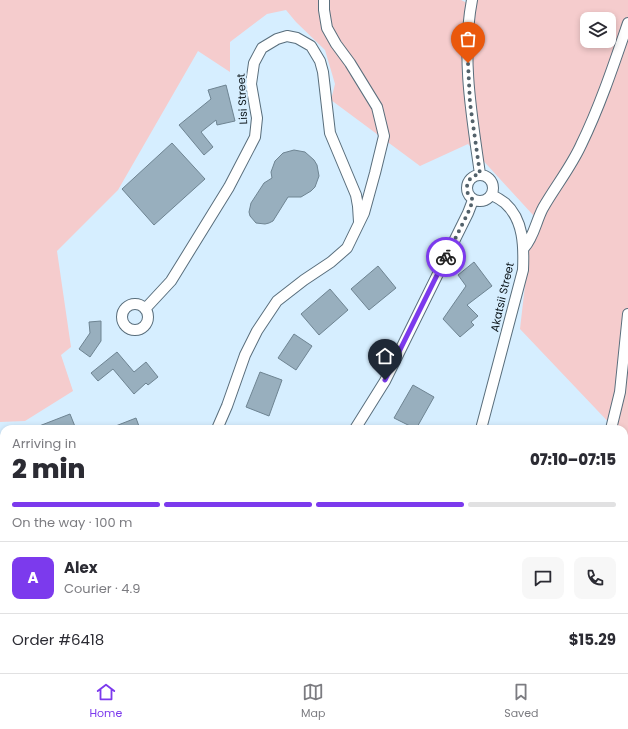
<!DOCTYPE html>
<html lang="en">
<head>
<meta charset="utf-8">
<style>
  :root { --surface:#fff; --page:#f7f7f7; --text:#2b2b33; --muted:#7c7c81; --line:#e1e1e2; --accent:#7c3aed }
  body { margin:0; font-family:Poppins,sans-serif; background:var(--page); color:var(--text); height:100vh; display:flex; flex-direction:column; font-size:15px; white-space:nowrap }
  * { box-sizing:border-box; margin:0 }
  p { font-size:13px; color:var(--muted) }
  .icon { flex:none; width:22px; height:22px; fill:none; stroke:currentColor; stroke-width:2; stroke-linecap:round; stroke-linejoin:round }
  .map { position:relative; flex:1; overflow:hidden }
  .details { position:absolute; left:0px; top:425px; width:628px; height:248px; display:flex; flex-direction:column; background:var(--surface); border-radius:12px 12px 0 0; box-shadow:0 2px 6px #0003 }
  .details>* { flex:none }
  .tools { position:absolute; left:580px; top:12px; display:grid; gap:8px }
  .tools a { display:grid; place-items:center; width:36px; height:36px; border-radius:8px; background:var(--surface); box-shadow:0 2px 6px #0003; font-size:20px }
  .pin { position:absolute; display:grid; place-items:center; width:34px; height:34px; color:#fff; margin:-41px -17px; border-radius:50% 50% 50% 0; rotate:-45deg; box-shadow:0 0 4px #0007 }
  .pin .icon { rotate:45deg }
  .courier { position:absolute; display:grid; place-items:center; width:40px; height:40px; margin:-20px; border:3px solid #7c3aed; border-radius:50%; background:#fff; color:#222; box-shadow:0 1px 5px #0007 }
  .overview em { font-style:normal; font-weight:800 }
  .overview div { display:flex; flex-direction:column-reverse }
  .overview { display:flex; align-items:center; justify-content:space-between; height:68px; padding:0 12px }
  h1 { font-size:26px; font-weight:800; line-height:30px }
  .bar { display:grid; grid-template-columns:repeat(4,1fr); gap:6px 4px; align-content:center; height:48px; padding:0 12px }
  .bar i { height:5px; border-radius:3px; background:var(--line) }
  .bar .current { background:var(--accent) }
  .bar p { grid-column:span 4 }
  .line { display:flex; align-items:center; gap:10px; padding:0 12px; border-top:1px solid var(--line) }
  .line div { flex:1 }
  .round { display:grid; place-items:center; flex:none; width:42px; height:42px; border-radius:8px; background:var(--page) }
  .tab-bar { display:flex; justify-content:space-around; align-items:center; height:56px; border-top:1px solid var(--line); background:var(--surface); font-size:11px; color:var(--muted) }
  .tab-bar a { display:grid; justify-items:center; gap:2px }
  .tab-bar .current { color:var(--accent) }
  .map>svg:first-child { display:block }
  .green { fill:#f5cccd; fill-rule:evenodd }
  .building { fill:#98afbe; stroke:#6e8492 }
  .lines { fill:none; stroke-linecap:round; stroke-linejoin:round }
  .street-casing { stroke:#596e7c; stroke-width:12 }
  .street { stroke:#fff; stroke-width:10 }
  .done { stroke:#53626b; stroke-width:4; stroke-dasharray:0 7.2 }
  .route { stroke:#7c3aed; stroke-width:5 }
  .labels { text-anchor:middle; stroke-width:4; stroke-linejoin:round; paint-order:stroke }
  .street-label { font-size:11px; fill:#0d161b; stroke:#d6eeff }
</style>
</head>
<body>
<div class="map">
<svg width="628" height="673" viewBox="0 0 628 673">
  <rect width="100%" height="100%" fill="#d6eeff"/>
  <!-- green -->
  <path class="green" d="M0,0h461l6,3 2,-3h159v443l-4,-4v-10h-9l-95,-100 13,-114 -65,-71 -48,22 -89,-66 4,-16 -10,-34 -29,-28 -10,-12 -19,4 -37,28v30l-32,-21 -80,139 -61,61 14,96 -10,8 12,36 -48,30 -25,1zM587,19h22v22h-22z"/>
  <!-- building -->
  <path class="building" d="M226,85l9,36 -18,4 -1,-5 -15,12 12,15 -9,8 -25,-30 32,-26 -3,-9z
    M172,143l33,36 -51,46 -32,-36z
    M294,150l11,2 9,8 3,5 2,11 -4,11 -4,4 -10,6h-13l-15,24 -4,2 -4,1 -9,-1 -6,-7 -1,-4 2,-9 13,-20 8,-5 -1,-6 4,-11 8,-8z
    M474,262l18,24 -25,19 11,11 -7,6 3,3 -14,12 -17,-18 23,-33 -8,-11z
    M378,266l18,22 -27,22 -18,-21z
    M330,289l18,21 -29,25 -18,-21z
    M101,321v20l-11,16 -11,-8 11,-16 -1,-11z
    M294,334l18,12 -16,24 -18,-12z
    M117,352l17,20 12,-10 12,15 -10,8 -2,-2 -12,11 -21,-25 -15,12 -7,-8z
    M260,372l22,8 -13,36 -23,-9z
    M413,385l21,12 -18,32 -22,-11z
    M70,414l6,15h-42v-1z
    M136,418l4,11h-32z"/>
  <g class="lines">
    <!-- street casing -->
    <g class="street-casing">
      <path id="street" d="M472,0c-11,57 0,117 8,174
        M467 188a13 13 0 1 1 26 0a13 13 0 1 1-26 0Z
        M524,248c10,-11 12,-27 19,-40 12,-21 28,-41 38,-63 19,-39 33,-81 47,-122
        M122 317a13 13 0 1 1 26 0a13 13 0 1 1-26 0Z
        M145,309l26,-28 58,-94 26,-50 2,-19 -6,-34 3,-21 8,-15 15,-9 10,-3 10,2 14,8 9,15 3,11 7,61 26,62 2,11 1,16
        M217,429l10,-23 18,-51 12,-24 20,-30 27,-21 27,-18 16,-14 17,-35 11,-40 9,-37 -7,-29 -27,-44 -14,-19 -9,-16 -3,-18v-10
        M355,429l30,-48 83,-168 5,-13
        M481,429l42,-159c1,-23 1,-50 -18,-67 -4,-3 -9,-6 -13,-8
        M611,429l9,-37 8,-78
        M0,556l4,-3
        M367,673l4,-4
        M533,673l3,-4"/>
    </g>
    <!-- street -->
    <use href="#street" class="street"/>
  </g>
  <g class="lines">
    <!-- done -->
    <path class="done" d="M446,257l22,-44 5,-13 -6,-8c-1,-10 3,-16 13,-18l-10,-71 -2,-40"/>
    <!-- route -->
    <path class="route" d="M385,380l61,-123"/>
  </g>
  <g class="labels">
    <!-- street labels -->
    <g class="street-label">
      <text transform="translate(242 99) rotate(-93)" y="4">Lisi Street</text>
      <text transform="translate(502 297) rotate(-77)" y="4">Akatsii Street</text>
    </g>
  </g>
</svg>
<div class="tools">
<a><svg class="icon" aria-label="layers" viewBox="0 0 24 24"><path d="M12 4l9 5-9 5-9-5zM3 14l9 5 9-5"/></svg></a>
</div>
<div class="pin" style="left:468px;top:63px;background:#ea580c"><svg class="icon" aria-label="bag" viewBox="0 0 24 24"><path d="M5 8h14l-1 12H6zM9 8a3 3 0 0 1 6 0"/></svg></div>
<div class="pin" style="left:385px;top:380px;background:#1f2937"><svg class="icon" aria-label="home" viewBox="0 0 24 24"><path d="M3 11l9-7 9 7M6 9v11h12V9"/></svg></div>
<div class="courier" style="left:446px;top:257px"><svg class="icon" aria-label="bike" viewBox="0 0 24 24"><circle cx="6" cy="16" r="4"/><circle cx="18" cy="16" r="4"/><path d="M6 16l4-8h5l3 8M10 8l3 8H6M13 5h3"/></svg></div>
<section class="details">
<div class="overview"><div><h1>2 min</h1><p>Arriving in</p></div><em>07:10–07:15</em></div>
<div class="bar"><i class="current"></i><i class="current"></i><i class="current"></i><i></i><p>On the way · 100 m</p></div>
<div class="line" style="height:72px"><b class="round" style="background:var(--accent);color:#fff">A</b><div><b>Alex</b><p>Courier · 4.9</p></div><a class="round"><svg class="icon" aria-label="chat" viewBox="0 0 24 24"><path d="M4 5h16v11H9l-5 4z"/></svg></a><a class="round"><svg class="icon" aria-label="phone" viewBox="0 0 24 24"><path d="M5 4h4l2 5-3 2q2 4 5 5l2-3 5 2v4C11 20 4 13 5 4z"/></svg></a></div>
<div class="line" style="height:52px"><div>Order #6418</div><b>$15.29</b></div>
</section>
</div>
<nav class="tab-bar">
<a class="current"><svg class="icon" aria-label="home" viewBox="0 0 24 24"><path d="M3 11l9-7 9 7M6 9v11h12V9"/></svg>Home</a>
<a><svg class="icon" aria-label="map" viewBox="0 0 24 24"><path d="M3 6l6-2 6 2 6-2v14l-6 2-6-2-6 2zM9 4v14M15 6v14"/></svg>Map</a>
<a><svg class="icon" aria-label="saved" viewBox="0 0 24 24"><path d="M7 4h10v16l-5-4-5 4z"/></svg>Saved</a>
</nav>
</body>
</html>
